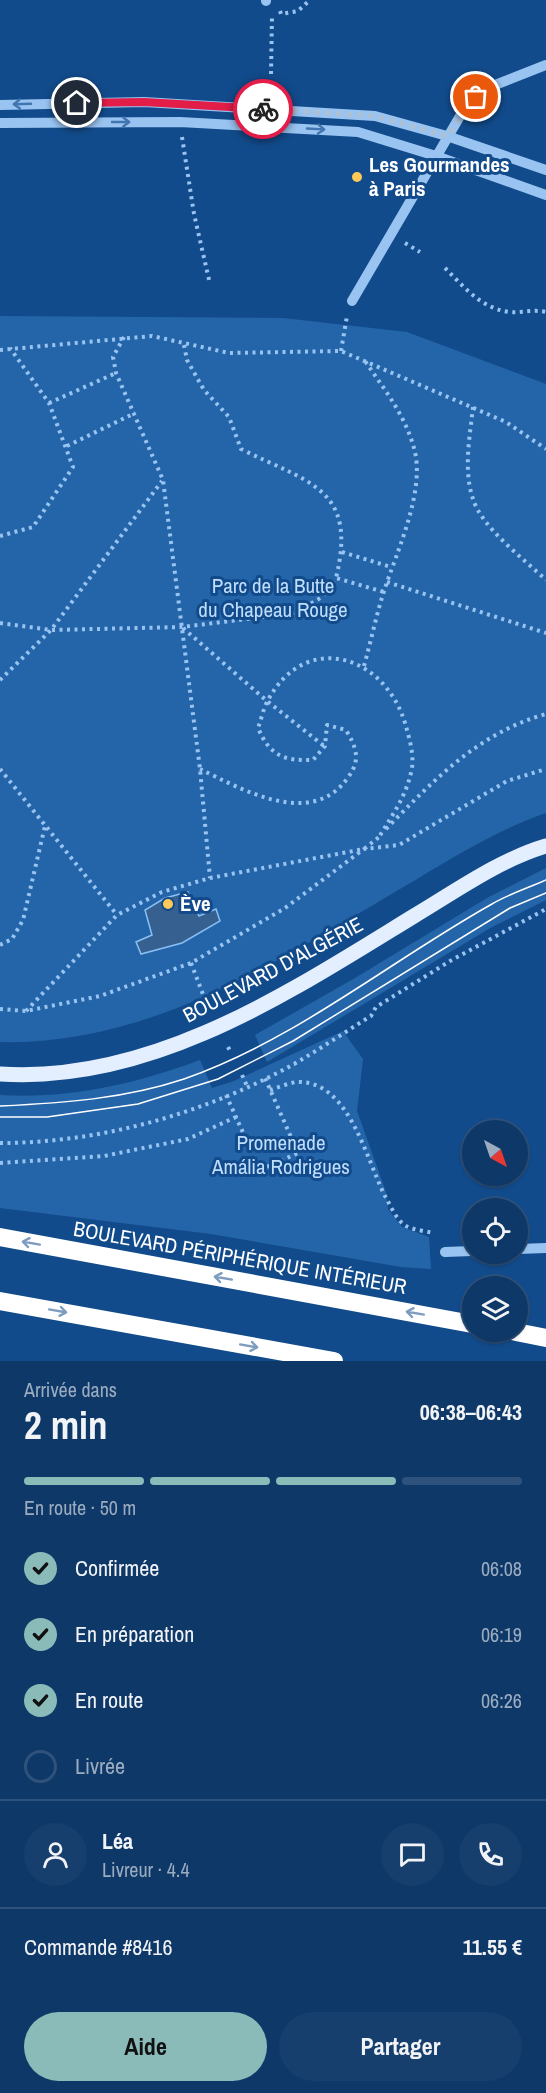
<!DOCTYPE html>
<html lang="fr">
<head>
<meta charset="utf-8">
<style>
  :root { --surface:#0e3868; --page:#173f6e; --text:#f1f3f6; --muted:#9bacc0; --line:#2e527c; --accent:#8bbbb9 }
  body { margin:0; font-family:"Archivo Narrow",sans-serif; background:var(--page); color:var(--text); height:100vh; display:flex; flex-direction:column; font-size:22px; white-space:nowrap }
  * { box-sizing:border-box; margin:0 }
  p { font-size:20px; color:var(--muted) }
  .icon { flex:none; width:33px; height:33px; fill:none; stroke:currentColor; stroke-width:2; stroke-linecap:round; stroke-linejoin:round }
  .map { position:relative; height:1361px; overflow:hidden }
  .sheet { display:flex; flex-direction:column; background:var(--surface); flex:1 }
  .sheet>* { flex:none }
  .needle { width:39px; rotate:140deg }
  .tools { position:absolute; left:462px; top:1120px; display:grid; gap:12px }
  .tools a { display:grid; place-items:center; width:66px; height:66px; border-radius:50%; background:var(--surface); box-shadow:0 2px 4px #0004,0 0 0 2px var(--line); font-size:30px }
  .pin { position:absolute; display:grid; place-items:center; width:51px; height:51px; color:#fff; margin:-26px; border:3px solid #fff; border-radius:50%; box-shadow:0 2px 6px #0007 }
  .courier { position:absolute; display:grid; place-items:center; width:60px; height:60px; margin:-30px; border:4px solid #e11d48; border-radius:50%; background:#fff; color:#222; box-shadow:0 2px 8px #0007 }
  .overview em { font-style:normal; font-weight:800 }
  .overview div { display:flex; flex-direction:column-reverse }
  .overview { display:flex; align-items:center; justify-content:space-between; height:102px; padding:0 24px }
  h1 { font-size:39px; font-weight:800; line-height:45px }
  .bar { display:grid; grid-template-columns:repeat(4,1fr); gap:9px 6px; align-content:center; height:72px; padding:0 24px }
  .bar i { height:8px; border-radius:4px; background:var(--line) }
  .bar .active { background:var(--accent) }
  .bar p { grid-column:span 4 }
  .line { display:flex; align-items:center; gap:15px; padding:0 24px; border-top:2px solid var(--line) }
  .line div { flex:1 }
  .round { display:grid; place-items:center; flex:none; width:63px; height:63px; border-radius:32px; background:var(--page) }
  ol { padding:0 24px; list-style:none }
  li { display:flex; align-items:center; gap:18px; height:66px }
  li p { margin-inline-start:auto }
  li .icon { padding:6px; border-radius:50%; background:var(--accent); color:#111; stroke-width:4 }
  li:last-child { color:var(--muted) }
  li i { width:33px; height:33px; border:3px solid var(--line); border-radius:50% }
  .action { display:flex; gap:12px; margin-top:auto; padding:12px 24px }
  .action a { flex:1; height:69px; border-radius:36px; background:var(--accent); color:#111; font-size:24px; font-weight:800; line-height:69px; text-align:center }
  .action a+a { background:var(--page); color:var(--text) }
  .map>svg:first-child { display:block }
  .green { fill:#2465aa }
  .water { fill:#366090; stroke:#8abff4; stroke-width:1.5 }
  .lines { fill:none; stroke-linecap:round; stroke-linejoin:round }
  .path { stroke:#99c4f1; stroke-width:4; stroke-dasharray:3 4.5; stroke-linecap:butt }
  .minor { stroke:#99c4f1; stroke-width:10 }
  .major { stroke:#e3efff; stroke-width:15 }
  .highway { stroke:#fff; stroke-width:18 }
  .tram { stroke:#fff; stroke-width:1.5 }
  .oneway { stroke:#4175af }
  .oneway2 { stroke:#7d9cbf }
  .done { stroke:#acc0d6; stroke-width:6; stroke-dasharray:0 10.8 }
  .route { stroke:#e11d48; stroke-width:8 }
  .poi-dot { fill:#ffc959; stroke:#124b8b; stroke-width:2 }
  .labels { text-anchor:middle; stroke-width:6; stroke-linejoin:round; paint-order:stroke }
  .poi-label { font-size:21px; font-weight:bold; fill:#fff; stroke:#124b8b; text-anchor:start }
  .park-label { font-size:21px; fill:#bfddfc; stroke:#124b8b }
  .street-label { font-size:21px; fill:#fff; stroke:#124b8b }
</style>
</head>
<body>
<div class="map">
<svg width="546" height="1361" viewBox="0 0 546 1361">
  <rect width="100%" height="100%" fill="#124b8b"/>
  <!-- green -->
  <path class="green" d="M0,316l283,2 124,14 139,52v429c-46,16 -87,41 -129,66 -129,75 -261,167 -417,163z
    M546,868v32l-54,27 -225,135 -12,-27 100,-57 132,-80z
    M343,1031l20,28 -6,52 29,81 2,17 14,18 27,10 2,32 -30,-2 -190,-33 -211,-26v-113c71,4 135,-11 200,-35l12,28 22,-7z"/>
  <!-- water -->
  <path class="water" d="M188,892l11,24 17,-7 4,12 -38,22 -41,11 -5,-12 16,-7 -7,-25 20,-12z"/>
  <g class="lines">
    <!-- path -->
    <path class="path" d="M280,11l1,3 17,-3 12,-11
      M271,74l1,-58
      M182,137l12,77 16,70
      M405,243l15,9
      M445,268c19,19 36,40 64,44 13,1 24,-3 37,0
      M124,337l-11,20 3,16 47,107 37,289 10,109
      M184,345l3,15 17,30 25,27 12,32c68,34 117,39 95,129
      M0,350l152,-14 77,17 112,-2 165,71 40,27
      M341,351l6,-35
      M49,403l67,-30
      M473,407c-3,29 -10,62 0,92 9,29 51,60 73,81
      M67,446l68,-33
      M0,536l33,-9 40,-60 -24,-64 -39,-55
      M342,552l49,15
      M387,582l159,51
      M0,623l51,7 131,-3 113,-14 27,-16 14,-19 48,14
      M183,628l84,73 57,45
      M364,666c7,-25 12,-50 20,-75 13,-40 42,-101 30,-143 -9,-33 -30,-59 -49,-87
      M0,680l51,-50 111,-149
      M0,769l117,146
      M200,769c43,21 113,61 149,7 12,-17 7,-29 -3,-46l-19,-5 -2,21 -12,14c-29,1 -43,-4 -55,-32 3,-8 5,-18 9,-26 37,-72 117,-48 138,21 4,14 9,30 7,45 -5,27 -19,46 -33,69
      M386,829c48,-49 92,-96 160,-115
      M0,945l12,-6 11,-19 22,-94
      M191,963l13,34
      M0,1009l26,2 74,-15 91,-33 94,-55 79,-59 35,-4 108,-64 39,-12
      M26,1011l91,-96 45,-23 48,-14 154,-29 15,-12
      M228,1047l3,6
      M242,1075l5,11
      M270,1090c9,-3 19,-7 27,-8 52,-2 69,77 88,114 6,10 11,24 21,30 8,4 19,5 27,7
      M226,1095l34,75 38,-17 -33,-75
      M0,1143c101,0 206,-30 294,-79 26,-15 51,-32 77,-48l5,-9 74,-46 96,-52
      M0,1163l104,-7 84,-17 48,-22"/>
    <!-- minor -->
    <path class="minor" d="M266,0v1
      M0,105l144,-3 231,14 72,20 99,34
      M0,123l180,-1 178,10 78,24 110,39
      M352,301l111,-190 22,-22 61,-24
      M518,1249l28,-1
      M445,1252l27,-1"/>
    <!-- major -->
    <path class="major" d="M0,1074c152,10 290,-82 414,-158 42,-25 85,-56 132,-70"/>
    <!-- highway -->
    <path class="highway" d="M0,1237l472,87
      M0,1301l334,60
      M516,1332l30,6"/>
    <!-- tram -->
    <path class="tram" d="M0,1106c63,-3 124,-7 184,-27 112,-39 206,-118 308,-175 17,-10 36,-16 54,-24
      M0,1117h47l91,-13 80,-25 75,-38 217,-133 36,-15"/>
  </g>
  <!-- one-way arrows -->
  <defs><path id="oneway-shaft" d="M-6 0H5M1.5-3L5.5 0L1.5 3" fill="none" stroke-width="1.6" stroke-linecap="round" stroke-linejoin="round" transform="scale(1.5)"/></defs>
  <g class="oneway">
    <use href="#oneway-shaft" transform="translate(22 104) rotate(178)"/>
    <use href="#oneway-shaft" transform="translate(121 122)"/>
    <use href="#oneway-shaft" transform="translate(316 129) rotate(3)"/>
  </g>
  <g class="oneway2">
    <use href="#oneway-shaft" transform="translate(31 1243) rotate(-170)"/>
    <use href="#oneway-shaft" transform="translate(223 1278) rotate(-170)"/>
    <use href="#oneway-shaft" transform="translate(58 1311) rotate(10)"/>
    <use href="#oneway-shaft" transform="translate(415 1313) rotate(-170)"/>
    <use href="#oneway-shaft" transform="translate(249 1346) rotate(10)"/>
  </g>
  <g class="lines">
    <!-- done -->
    <path class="done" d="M263,109l112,7 72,20 29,-39"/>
    <!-- route -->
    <path class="route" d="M77,103l67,-1 119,7"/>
  </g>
  <!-- markers -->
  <g class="poi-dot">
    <circle cx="357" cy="177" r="6"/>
    <circle cx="168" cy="904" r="6"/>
  </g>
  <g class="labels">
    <!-- poi labels -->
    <g class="poi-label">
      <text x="369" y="172">Les Gourmandes<tspan x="369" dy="24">à Paris</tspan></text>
      <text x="180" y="911">Ève</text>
    </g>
    <!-- park labels -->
    <g class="park-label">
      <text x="273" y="593">Parc de la Butte<tspan x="273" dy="24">du Chapeau Rouge</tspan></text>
      <text x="281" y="1150">Promenade<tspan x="281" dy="24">Amália Rodrigues</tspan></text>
    </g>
    <!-- street labels -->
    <g class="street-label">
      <text transform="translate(273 970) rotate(-28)" y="7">BOULEVARD D'ALGÉRIE</text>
      <text transform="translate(240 1258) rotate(10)" y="7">BOULEVARD PÉRIPHÉRIQUE INTÉRIEUR</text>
    </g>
  </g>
</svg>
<div class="tools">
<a><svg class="needle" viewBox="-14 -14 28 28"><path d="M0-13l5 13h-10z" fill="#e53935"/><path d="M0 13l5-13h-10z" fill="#9bacc0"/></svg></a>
<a><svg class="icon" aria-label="locate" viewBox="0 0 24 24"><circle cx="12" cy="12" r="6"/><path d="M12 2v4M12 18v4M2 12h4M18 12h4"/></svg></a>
<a><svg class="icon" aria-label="layers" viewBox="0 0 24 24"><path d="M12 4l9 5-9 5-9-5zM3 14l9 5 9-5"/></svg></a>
</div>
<div class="pin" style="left:476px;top:97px;background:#ea580c"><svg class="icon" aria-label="bag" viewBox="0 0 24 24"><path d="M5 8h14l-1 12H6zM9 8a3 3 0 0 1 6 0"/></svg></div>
<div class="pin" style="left:77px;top:103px;background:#1f2937"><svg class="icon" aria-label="home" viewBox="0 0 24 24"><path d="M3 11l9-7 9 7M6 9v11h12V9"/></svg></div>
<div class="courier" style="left:263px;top:109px"><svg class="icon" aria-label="bike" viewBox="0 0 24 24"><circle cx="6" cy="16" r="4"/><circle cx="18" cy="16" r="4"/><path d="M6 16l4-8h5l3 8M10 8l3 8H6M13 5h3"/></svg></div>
</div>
<section class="sheet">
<div class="overview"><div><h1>2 min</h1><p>Arrivée dans</p></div><em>06:38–06:43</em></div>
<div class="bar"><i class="active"></i><i class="active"></i><i class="active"></i><i></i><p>En route · 50 m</p></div>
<ol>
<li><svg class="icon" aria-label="check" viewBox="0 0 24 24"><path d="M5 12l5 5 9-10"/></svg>Confirmée<p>06:08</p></li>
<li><svg class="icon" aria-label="check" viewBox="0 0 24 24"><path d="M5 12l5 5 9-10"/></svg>En préparation<p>06:19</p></li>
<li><svg class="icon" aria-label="check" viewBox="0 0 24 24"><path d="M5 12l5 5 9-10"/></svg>En route<p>06:26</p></li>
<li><i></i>Livrée</li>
</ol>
<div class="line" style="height:108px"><a class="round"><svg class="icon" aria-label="person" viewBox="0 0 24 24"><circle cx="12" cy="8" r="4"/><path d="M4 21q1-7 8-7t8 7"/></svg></a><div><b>Léa</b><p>Livreur · 4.4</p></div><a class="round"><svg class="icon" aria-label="chat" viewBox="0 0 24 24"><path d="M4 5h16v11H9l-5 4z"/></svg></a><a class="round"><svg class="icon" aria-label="phone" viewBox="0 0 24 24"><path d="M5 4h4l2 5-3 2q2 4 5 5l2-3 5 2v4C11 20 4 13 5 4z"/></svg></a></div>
<div class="line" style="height:78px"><div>Commande #8416</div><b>11.55 €</b></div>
<div class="action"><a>Aide</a><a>Partager</a></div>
</section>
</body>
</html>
